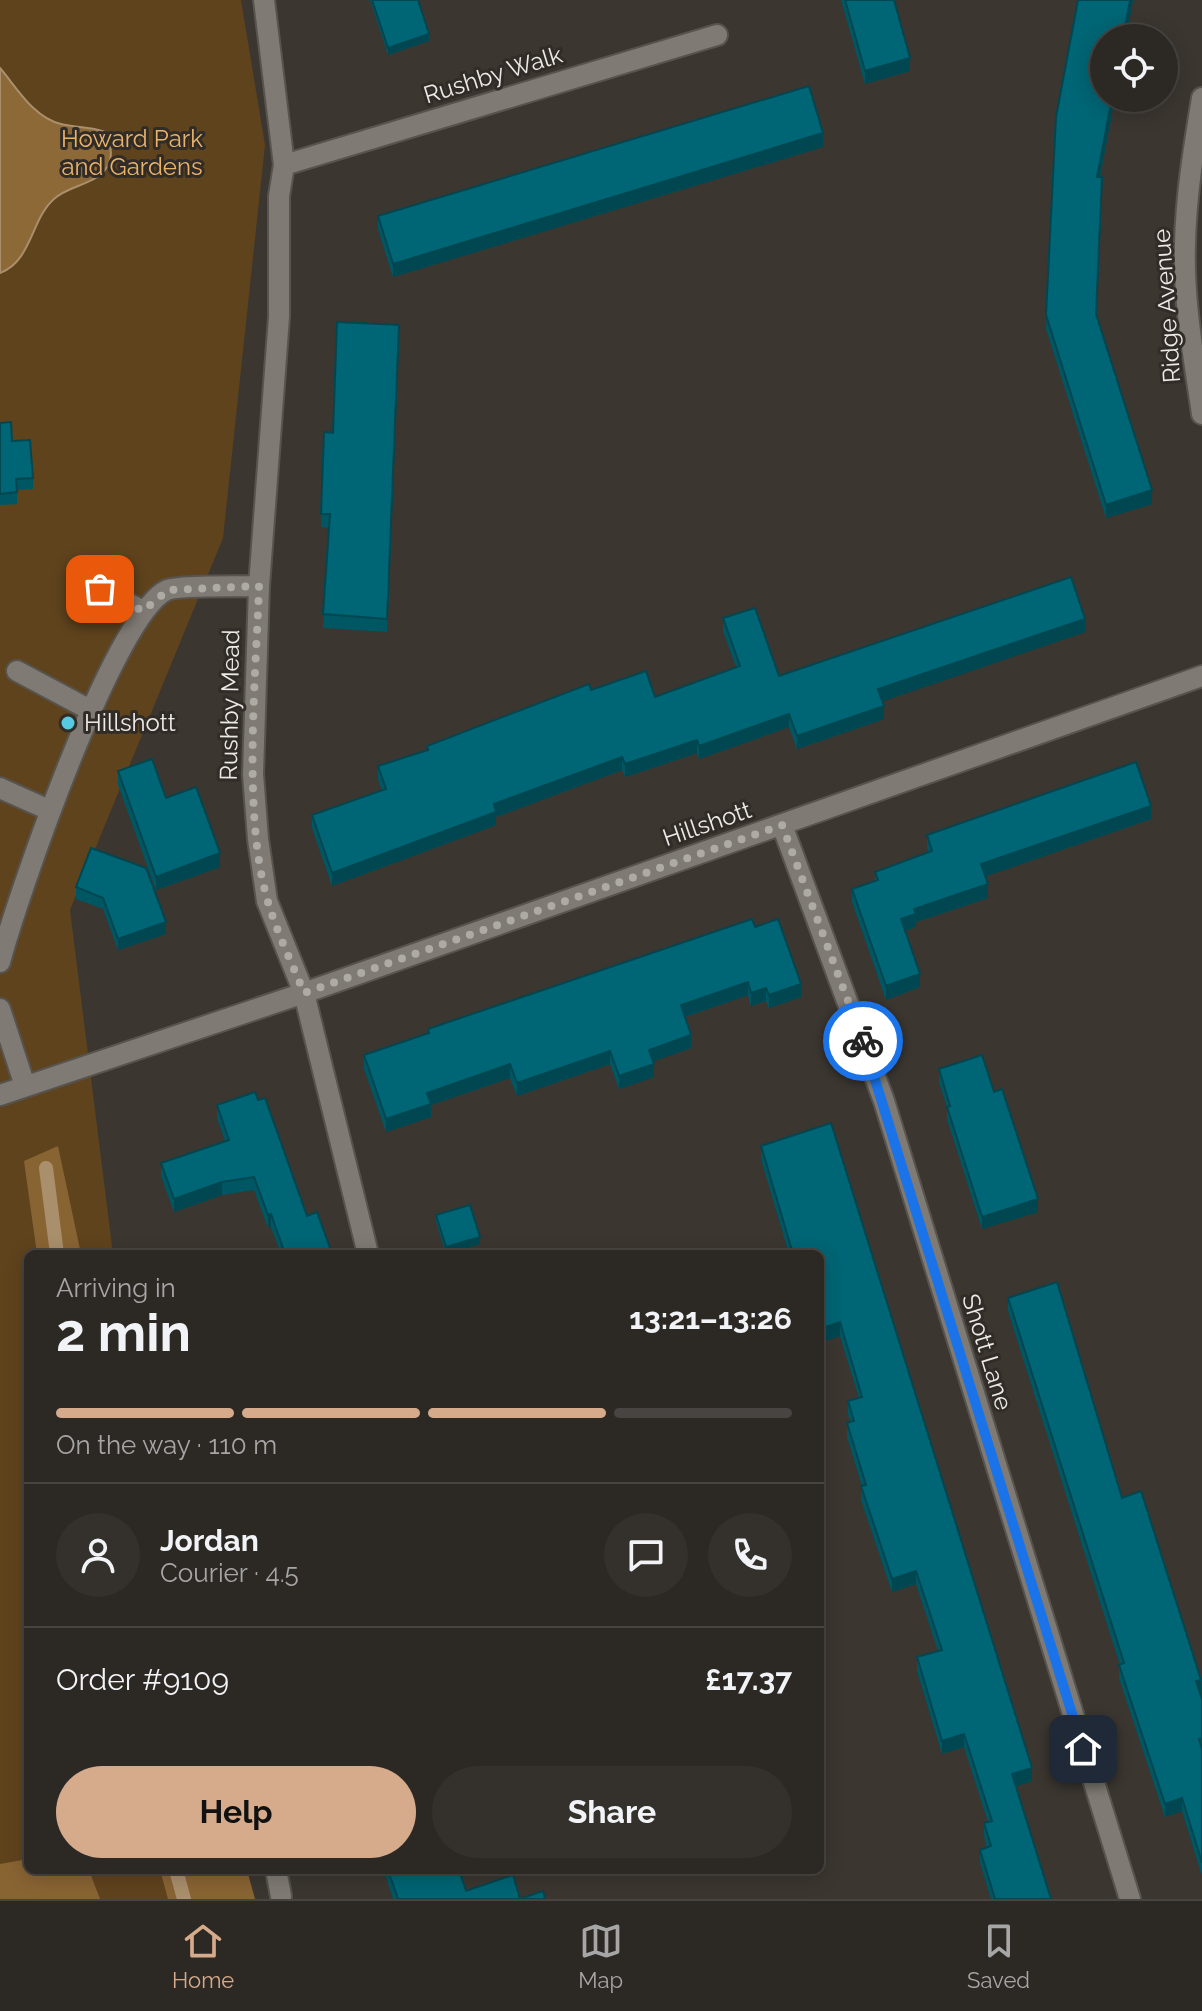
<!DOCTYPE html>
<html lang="en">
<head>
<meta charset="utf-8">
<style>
  :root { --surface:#2c2824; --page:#34302c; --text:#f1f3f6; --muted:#a6a6a6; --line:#484441; --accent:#d6ab8b }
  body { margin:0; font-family:Raleway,sans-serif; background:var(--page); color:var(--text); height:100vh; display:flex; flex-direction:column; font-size:30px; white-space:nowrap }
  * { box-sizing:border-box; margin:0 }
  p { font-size:26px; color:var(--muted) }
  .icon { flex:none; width:44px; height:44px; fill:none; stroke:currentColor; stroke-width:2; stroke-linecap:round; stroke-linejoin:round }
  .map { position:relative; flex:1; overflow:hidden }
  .sheet { position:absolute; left:24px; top:1250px; width:800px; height:624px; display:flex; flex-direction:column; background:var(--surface); border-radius:12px; box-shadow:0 4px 20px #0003,0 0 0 2px var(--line) }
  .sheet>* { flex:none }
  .tools { position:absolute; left:1090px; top:24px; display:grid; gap:16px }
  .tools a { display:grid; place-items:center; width:88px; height:88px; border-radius:50%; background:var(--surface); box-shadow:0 4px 20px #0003,0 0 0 2px var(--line); font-size:40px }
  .pin { position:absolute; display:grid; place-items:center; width:68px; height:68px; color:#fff; margin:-34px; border-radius:16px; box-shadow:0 4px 12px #0006 }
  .courier { position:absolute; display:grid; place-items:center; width:80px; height:80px; margin:-40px; border:6px solid #1a73e8; border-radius:50%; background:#fff; color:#222; box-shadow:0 2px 10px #0007 }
  .summary em { font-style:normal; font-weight:700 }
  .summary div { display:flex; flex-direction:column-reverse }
  .summary { display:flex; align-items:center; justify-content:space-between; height:136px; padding:0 32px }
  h1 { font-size:52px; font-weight:700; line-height:60px }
  .bar { display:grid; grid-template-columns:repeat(4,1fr); gap:12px 8px; align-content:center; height:96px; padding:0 32px }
  .bar i { height:10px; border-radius:6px; background:var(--line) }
  .bar .active { background:var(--accent) }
  .bar p { grid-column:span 4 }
  .line { display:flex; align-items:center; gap:20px; padding:0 32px; border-top:2px solid var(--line) }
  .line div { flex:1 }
  .round { display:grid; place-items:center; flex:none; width:84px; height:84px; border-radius:42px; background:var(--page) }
  .button { display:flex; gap:16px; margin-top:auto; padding:16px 32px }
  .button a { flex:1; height:92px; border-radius:48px; background:var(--accent); color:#111; font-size:32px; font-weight:700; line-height:92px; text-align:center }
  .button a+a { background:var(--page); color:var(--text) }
  .tabs { display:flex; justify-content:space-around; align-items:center; height:112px; border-top:2px solid var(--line); background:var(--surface); font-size:22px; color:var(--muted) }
  .tabs a { display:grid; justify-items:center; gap:4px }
  .tabs .active { color:var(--accent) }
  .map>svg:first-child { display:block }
  .green { fill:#5f431d }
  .forest { fill:#896433 }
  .water { fill:#8d6937; stroke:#aa8f6c; stroke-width:2 }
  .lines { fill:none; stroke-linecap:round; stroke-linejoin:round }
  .stream { stroke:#aa8f6c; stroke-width:14 }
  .lane-casing { stroke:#57534e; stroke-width:24 }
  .street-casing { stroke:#57534e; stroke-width:24 }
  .lane { stroke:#7f7a73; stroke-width:20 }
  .street { stroke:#7f7a73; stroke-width:20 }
  .wall { fill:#005764 }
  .shaded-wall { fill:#004751 }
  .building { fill:#006574; stroke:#004751; stroke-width:2 }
  .done { stroke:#aeaaa6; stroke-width:8; stroke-dasharray:0 14.4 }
  .route { stroke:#1a73e8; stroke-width:10 }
  .poi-dot { fill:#55cae0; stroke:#312c27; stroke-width:3 }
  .labels { text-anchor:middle; stroke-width:6; stroke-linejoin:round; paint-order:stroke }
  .street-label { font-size:24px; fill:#ece9e6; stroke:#312c27 }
  .park-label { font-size:24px; fill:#eab36a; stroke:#312c27 }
  .poi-label { font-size:24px; fill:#ece9e6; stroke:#312c27; text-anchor:start }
</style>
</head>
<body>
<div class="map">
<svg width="1202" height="1899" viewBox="0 0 1202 1899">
  <rect width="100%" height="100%" fill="#3b3630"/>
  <!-- green -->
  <path class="green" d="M0,0h241l24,145 -42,393 -153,372 43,344h-85v616h200l6,29h-234z"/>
  <!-- forest -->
  <path class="forest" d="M58,1146l23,108h-44l-13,-93z
    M28,1859v11h61l11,29h-100v-35z
    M160,1870h87l8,29h-87z"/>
  <!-- water -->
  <path class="water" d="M0,68c17,20 34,50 61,56 15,4 29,2 44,8 6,12 9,24 2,35 -11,18 -38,18 -53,32 -23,20 -22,62 -54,74z"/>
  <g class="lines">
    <!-- stream -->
    <path class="stream" d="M46,1168l11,86
      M176,1870l8,29"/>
    <!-- lane casing -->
    <g class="lane-casing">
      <path id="lane" d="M79,578l64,33
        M17,671l75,40
        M0,788l49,22
        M0,962c17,-64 114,-348 167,-372 12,-5 74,-3 92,-4
        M0,1009l25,77"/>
    </g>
    <!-- street casing -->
    <g class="street-casing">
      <path id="street" d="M264,0l20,165 -5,31v121l-20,269 -6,188 5,65 9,62 37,92 64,261
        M1202,98c-8,49 -16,97 -17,146 -2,57 9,114 17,170
        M284,165l433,-130
        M782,825l102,276 246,798
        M0,1095l304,-102 898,-317
        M276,1870l5,26"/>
    </g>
    <!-- lane -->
    <use href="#lane" class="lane"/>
    <!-- street -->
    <use href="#street" class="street"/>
  </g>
  <!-- wall -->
  <path class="wall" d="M370,0h48l11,41 -41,14z
    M841,0h53l16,71 -45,13z
    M1078,0h55l-7,38h-22v60h11l-15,79h2v14l-6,125 56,174v14l-46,14 -60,-189 10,-212z
    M823,147l-430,130 -15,-48v-13z
    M399,325l-12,307 -64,-4 6,-100 -8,-1v-13l12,-81z
    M0,423l12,18 21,37v11l-16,1v14l-17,1z
    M723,618l56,58 306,-44 -203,69 2,18 -87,30 -8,-22 -90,32 -2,-6 -72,24 -3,-7 -126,47v8l-164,61 -20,-58v-13l70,-25 -4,-10v-14l49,-15v-5l164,-56 64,7 81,-30 -13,-36z
    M118,771l48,27 54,69 -64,23 -38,-105z
    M1151,819l-165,57 2,22 -72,24v5l-11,4 15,56 -34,13 -34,-98v-13l23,-8v-9l53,-20 -1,-4v-13z
    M146,868l20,66 -48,16 -15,-41 -27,-10v-12z
    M755,927l46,70 -32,11 -3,-7 -15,5 -3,-11 -63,22 6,31 -38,13 1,16 -35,12 -9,-25 -93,32 -7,-18 -79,27v12l-45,15 -22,-63v-14l64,-21v-5z
    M939,1069l55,23 44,120 -56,17 -35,-110v-12l-8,-25z
    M258,1100l49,116 25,38h-51l-10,-27 -3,1 -14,-38 -32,5 -48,17 -13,-36v-13l64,-22 -8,-23v-13z
    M831,1123l201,658 -16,5 35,113h-60l-11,-36v-13l7,-2 -3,-12v-13l4,-1 -24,-75 -22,7 -25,-83v-14l21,-6 -22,-67 -24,8 -31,-92 1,-14 -15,-49v-14l4,-1 -3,-7v-14l11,-3 -19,-62 -20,7v-89h-31l-28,-95v-13z
    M436,1215l44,29 -34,10 -10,-32z
    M1008,1298l114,200 79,195 1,183 -20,-65 -17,6 -46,-139v-13h1l-112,-354z
    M384,1870h75l7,21 54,8h25h-152z"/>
  <!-- shaded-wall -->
  <path class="shaded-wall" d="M1130,0h3l-7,38h-3z
    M429,34v7l-41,14v-7z
    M910,58v13l-45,13v-13z
    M1112,98h3l-18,92v-13z
    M823,133v14l-430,130v-13z
    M1152,490v14l-46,14v-13z
    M1085,619v13l-207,71v-14z
    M884,706v13l-87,30v-13z
    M789,714v13l-90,32v-13z
    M697,740v13l-72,24v-13z
    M622,757v13l-126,47v8l-164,61v-13l162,-69z
    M1151,806v13l-170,59v-14z
    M220,853v14l-64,23v-13z
    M988,884v14l-72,24v5l-15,5v-13l13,-10z
    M166,922v12l-48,16v-11z
    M920,974v13l-34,13v-14z
    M748,982v13l-67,23v-13z
    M801,984v13l-32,11v-13z
    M766,988v13l-15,5v-13z
    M691,1035v13l-42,15v-13z
    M610,1051v13l-93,32v-13z
    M510,1064v14l-79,27v12l-45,15v-13l41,-26z
    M654,1064v13l-35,12v-13z
    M222,1182v13l-48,17v-13z
    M1038,1199v13l-56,17v-12z
    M271,1214v13l-3,1v-13z
    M480,1237v7l-34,10v-7z
    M840,1322v14l-20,7v-14z
    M916,1571v13l-24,8v-13z
    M1201,1680v13l-5,1v-13z
    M964,1734v13l-22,7v-13z
    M1032,1768v13l-20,7v-14z
    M1182,1798v13l-17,6v-13z"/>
  <!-- building -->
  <path class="building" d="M372,0h46l11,34 -41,14z
    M845,0h49l16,58 -45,13z
    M1078,0h52l-7,38h-19v60h8l-15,79h5l-6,137 56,176 -46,15 -60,-190 10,-198z
    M809,86l14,47 -430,131 -15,-48z
    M337,322l62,3 -12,294 -64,-5 7,-100h-9l3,-82 9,1z
    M11,422l1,19 18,-1 3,38 -17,1 1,13 -17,2v-71z
    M1071,577l14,42 -207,70 6,17 -87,30 -8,-22 -90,32 -2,-6 -72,24 -3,-7 -128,47 2,8 -164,61 -20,-58 74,-26 -8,-23 50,-16 -1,-4 162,-62 2,6 55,-19 9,26 85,-31 -17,-48 32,-10 24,68z
    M152,759l14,39 30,-11 24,66 -64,24 -38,-106z
    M1136,762l15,44 -170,58 7,20 -74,25 2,5 -15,5 19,55 -34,12 -34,-97 26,-9 -3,-8 57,-21 -5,-16z
    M91,848l55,20 20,54 -48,17 -15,-41 -27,-11z
    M752,919l3,8 23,-8 23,65 -32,11 -3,-7 -15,5 -3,-11 -67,23 10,30 -42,15 5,14 -35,12 -9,-25 -93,32 -7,-19 -83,29 4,11 -45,15 -22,-64 65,-22 -1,-4z
    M982,1055l12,37 8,-3 36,110 -56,18 -35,-110 3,-1 -11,-37z
    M255,1092l3,8 7,-2 42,118 10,-4 15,42h-47l-14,-40 -3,1 -14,-38 -32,5 -48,17 -13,-36 68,-23 -12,-35z
    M831,1123l201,645 -20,6 39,125h-56l-15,-49 11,-4 -7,-23 8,-2 -28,-87 -22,7 -25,-84 25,-7 -26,-79 -24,8 -31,-93 5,-1 -19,-62 7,-2 -6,-20 14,-4 -22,-75 -20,7v-75h-27l-32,-108z
    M470,1205l10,32 -34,10 -10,-32z
    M1057,1282l65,216 19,-7 60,189 -5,1 6,18v39l-3,1 3,10v114l-20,-65 -17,6 -46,-139 5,-2 -116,-365z
    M388,1870h71l7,21 47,-16 7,24 23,-8 2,8h-147z"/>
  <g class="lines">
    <!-- done -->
    <path class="done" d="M100,589l43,22 25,-21 91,-4c-3,93 -17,229 9,316 9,31 24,61 36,91l478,-168 81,216"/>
    <!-- route -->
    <path class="route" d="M863,1041l220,708"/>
  </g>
  <!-- markers -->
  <circle class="poi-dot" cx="68" cy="723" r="8"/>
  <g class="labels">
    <!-- street labels -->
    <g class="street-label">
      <text transform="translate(493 75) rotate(-17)" y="8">Rushby Walk</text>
      <text transform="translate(1167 306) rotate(-94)" y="8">Ridge Avenue</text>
      <text transform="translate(230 705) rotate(-89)" y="8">Rushby Mead</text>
      <text transform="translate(707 824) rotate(-19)" y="8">Hillshott</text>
      <text transform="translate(987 1352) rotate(73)" y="8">Shott Lane</text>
    </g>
    <!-- park labels -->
    <g class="park-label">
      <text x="132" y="147">Howard Park<tspan x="132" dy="28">and Gardens</tspan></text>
    </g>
    <!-- poi labels -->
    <g class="poi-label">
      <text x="84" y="731">Hillshott</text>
    </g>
  </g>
</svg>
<div class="tools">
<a><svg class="icon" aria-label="locate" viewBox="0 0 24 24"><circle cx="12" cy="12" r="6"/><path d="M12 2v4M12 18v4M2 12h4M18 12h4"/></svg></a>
</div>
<div class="pin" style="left:100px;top:589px;background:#ea580c"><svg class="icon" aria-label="bag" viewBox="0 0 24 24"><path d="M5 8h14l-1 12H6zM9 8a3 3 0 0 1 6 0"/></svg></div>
<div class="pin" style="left:1083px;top:1749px;background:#1f2937"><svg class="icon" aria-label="home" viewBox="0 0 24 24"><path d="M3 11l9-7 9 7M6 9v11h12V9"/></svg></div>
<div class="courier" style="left:863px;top:1041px"><svg class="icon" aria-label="bike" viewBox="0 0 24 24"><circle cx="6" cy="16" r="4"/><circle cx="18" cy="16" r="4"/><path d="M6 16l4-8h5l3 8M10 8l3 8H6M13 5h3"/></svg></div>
<section class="sheet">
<div class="summary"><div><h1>2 min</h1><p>Arriving in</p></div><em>13:21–13:26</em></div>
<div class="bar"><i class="active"></i><i class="active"></i><i class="active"></i><i></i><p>On the way · 110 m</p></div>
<div class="line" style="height:144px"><a class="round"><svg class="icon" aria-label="person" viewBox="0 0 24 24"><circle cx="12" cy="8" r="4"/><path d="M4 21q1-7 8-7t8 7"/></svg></a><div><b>Jordan</b><p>Courier · 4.5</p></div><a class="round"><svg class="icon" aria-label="chat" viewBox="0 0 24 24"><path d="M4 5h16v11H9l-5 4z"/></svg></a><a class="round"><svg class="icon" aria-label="phone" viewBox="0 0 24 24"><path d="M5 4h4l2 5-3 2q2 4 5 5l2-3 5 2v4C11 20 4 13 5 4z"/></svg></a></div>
<div class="line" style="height:104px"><div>Order #9109</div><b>£17.37</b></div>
<div class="button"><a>Help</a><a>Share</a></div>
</section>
</div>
<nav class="tabs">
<a class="active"><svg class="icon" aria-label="home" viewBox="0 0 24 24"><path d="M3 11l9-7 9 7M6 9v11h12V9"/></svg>Home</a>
<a><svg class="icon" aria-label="map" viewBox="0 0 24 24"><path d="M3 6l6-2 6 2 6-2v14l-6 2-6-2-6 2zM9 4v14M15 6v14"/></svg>Map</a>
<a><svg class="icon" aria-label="saved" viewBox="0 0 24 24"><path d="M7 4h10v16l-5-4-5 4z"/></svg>Saved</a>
</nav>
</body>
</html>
